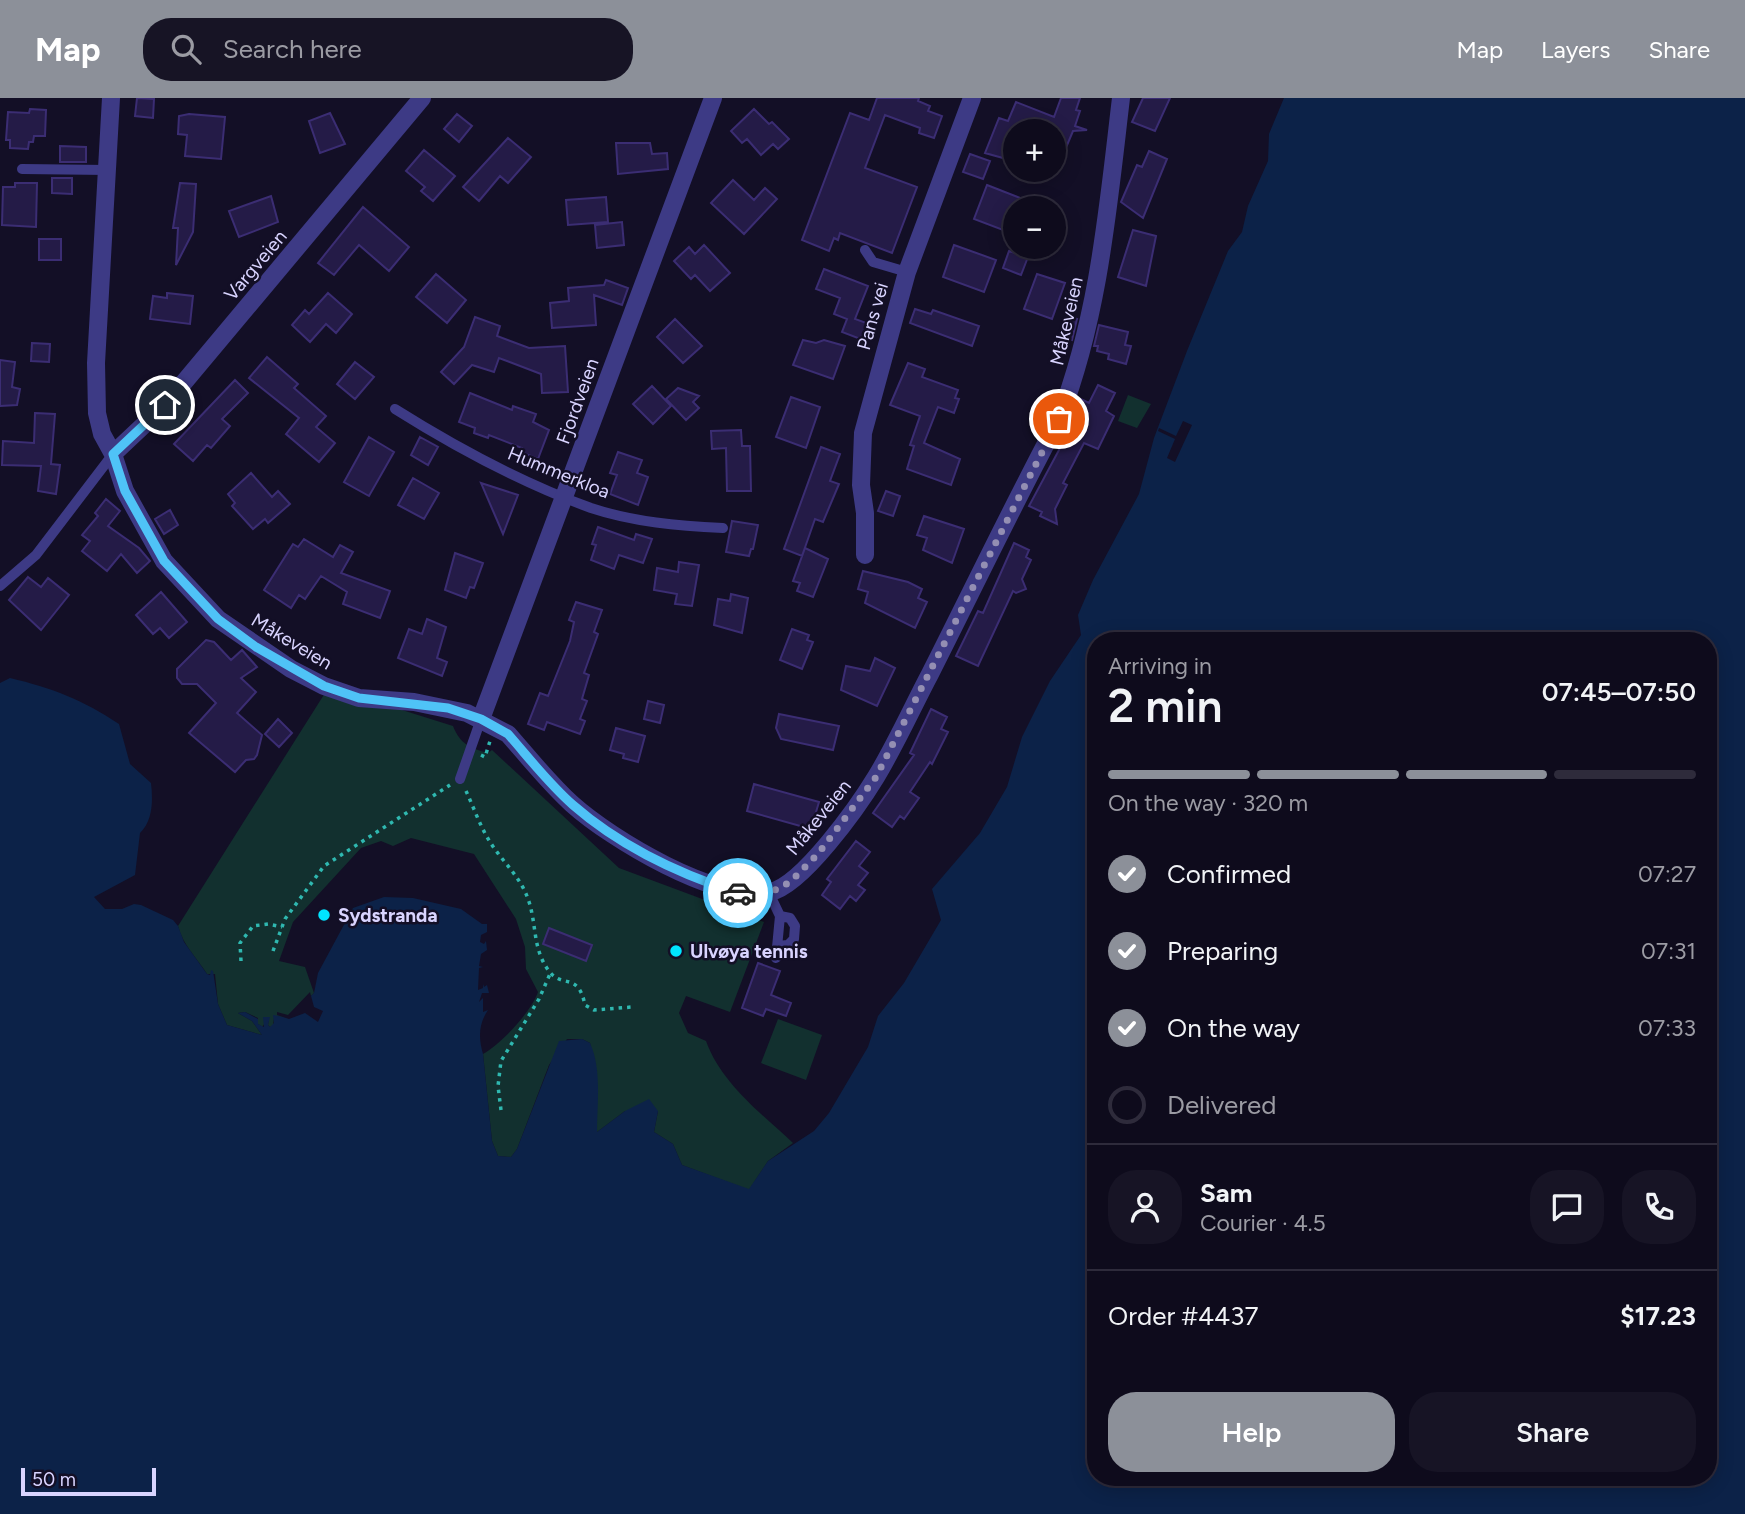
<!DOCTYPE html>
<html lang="en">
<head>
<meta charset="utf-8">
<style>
  :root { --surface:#0e0b1c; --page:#171425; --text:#f1f3f6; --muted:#9b9ba3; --line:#2e2b3b; --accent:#8c9099 }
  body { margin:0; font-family:Figtree,sans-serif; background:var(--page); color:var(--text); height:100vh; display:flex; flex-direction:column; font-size:26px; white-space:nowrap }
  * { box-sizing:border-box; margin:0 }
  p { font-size:23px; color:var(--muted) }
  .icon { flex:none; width:38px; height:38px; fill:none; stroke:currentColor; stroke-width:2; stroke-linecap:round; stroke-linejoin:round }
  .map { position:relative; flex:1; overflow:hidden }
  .side { position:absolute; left:1087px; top:534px; width:630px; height:854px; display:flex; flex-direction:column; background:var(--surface); border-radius:28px; box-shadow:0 4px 18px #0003,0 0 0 2px var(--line) }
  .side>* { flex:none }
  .fabs { position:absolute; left:1003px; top:21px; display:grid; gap:14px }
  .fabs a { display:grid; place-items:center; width:63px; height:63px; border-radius:50%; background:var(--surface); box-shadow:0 4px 18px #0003,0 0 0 2px var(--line); font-size:35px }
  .scale { position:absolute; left:21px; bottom:18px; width:135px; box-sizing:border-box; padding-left:7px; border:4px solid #d9d4ff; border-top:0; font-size:19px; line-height:24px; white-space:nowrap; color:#d9d4ff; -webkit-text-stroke:5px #130f26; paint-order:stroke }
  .pin { position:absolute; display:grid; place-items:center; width:60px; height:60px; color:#fff; margin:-30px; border:4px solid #fff; border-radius:50%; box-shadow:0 2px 7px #0007 }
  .courier { position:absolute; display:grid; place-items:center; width:70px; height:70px; margin:-35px; border:5px solid #4fc3f7; border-radius:50%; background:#fff; color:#222; box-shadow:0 2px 9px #0007 }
  .overview em { font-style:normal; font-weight:600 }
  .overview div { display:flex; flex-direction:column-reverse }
  .overview { display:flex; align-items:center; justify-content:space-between; height:119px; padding:0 21px }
  h1 { font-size:46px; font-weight:600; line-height:52px }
  .bar { display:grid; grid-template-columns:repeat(4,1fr); gap:10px 7px; align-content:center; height:84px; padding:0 21px }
  .bar i { height:9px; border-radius:5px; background:var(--line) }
  .bar .selected { background:var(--accent) }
  .bar p { grid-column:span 4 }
  .line { display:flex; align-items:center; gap:18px; padding:0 21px; border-top:2px solid var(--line) }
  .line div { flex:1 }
  .round { display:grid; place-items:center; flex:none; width:74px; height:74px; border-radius:28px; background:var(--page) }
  ol { padding:0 21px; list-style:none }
  li { display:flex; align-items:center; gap:21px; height:77px }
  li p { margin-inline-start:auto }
  li .icon { padding:7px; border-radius:50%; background:var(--accent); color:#fff; stroke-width:4 }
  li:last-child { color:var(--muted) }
  li i { width:38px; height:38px; border:4px solid var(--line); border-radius:50% }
  .action { display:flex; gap:14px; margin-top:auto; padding:14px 21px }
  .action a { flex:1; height:80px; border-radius:28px; background:var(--accent); color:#fff; font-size:28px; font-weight:600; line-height:80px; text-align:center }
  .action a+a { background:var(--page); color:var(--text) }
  header { display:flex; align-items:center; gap:42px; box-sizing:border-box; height:98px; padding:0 35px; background:var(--accent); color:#fff }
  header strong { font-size:33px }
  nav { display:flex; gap:38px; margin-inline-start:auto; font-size:24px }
  .search { width:490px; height:63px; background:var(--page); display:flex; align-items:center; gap:18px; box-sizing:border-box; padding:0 24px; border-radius:28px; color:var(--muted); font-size:26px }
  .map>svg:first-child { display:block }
  .green { fill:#12302f }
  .water { fill:#0c2248; fill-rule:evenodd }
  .pier { fill:#130f26 }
  .building { fill:#241b47; stroke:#3b2d73; stroke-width:2 }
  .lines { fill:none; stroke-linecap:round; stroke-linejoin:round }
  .path { stroke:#2fb8b0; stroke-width:3.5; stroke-dasharray:3.5 5; stroke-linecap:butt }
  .lane { stroke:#3d3a85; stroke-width:10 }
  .street { stroke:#3d3a85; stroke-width:18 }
  .done { stroke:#948fb3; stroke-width:7; stroke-dasharray:0 12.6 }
  .route { stroke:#4fc3f7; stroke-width:9 }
  .poi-dot { fill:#00e5ff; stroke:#130f26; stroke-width:2.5 }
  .labels { text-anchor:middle; stroke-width:5; stroke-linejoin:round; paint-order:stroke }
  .street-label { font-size:19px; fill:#d9d4ff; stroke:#130f26 }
  .poi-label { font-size:19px; font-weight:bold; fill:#d9d4ff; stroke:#130f26; text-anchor:start }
</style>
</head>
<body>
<header>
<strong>Map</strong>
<div class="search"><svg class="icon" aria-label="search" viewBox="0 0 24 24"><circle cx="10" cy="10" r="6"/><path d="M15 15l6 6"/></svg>Search here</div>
<nav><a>Map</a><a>Layers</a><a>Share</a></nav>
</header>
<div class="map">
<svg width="1745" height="1416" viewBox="0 0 1745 1416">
  <rect width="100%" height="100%" fill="#130f26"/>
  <!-- green -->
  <path class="green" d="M1128,297l23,9 -14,24 -19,-7z
    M325,595l77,17 51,16c7,18 17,22 35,27l4,-3 127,118 145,54 -34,90 -44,-16 -7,17 9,20 18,8c15,42 56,73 87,102l-25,18 -19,29 -67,-25 -9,-21 -19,-12 4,-21h-33l-28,21v-56l-7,-33 -8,-4h-15l-18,26 -32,84 -6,8 -13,-1 -6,-15 -9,-87c19,-11 48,-42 55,-62l-12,-23 -1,-22 -9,-28 -42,-65 -63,-16 -18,8 -12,-5 -20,7 -68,74 -14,39 26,6 9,26 -25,26 -15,-1 -1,8 -3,1 -2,-2 1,-7 -7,9 -4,-3v-6l-13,-6 -7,1 14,8 10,14 -35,-10 -9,-21 -3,-30h-8c-11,-17 -24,-29 -29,-48z
    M778,921l44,16 -16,45 -45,-17z"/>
  <!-- water -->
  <path class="water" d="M1284,0h461v1416h-1745v-831l10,-5c42,10 73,22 109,46l11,40 21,19c2,17 2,38 -11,50l-5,42 -41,22 11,12h17l12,-5 7,1 32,15 5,6 6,16 23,32 3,1 1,-5 2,1 5,33 9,21 35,10 -10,-14 -14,-8 7,-1 13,7v5l6,3 -1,-10h7l-2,8 2,2 4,-4 -1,-8 16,3 25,-25 4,-20 35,-65 31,-11 29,1 48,11 21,15h5v8l-6,3 -1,7 4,2 2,-3 1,9 -6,4 -2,12 4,1 -4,1 -1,22 5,-2v-4l1,3 3,-2 2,8h-7l-3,9 4,-4v14l5,-2c-9,13 -10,27 -5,44l9,87 6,15 13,1 6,-8 42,-108 23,-2 8,4c12,26 7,61 7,89l28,-21 24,-12 9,12 -4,21 19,12 9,21 67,24 19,-28 46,-30 15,-18 39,-66 10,-31 26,-33 37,-63 -9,-31 48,-56 27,-46 15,-50 28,-56 31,-46 -3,-20 15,-35 46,-86 15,-56 33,-87 41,-100 14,-19 6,-26 20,-45 1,-27zM1096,542h612v837h-612z"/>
  <!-- pier -->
  <path class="pier" d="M1183,323l9,4 -17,37 -8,-4 8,-19 -17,-8 1,-3 17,8z
    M310,894l4,15 9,4 -5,11 -13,-9 -16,6 -12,-4v-3l11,3z"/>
  <!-- building -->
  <path class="building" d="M137,0l17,1 -1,19 -18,-2z
    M877,0h42l-1,3 12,5 -2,5 14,5 -8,22 -15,-5 1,-5 -35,-13 -20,53 52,19 -25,66 -52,-20 -2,7 -4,-2 -5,13 -27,-11 48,-127 19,7z
    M1061,0h19l-4,12 4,1 -5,15 12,4 -14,1 -8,19 -11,-4v-15h-39v18l-7,-3 -5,12 -18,-5 14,-35 9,3 8,-19 38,15z
    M1143,0h27l-15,33 -23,-9z
    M30,11l16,1 -1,26h-11l-1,6h-4l-1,7 -18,-1v-8h-4l2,-28 21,1z
    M754,11l15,15 3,-2 17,17 -11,10 -5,-5 -12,11 -14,-16 -5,4 -11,-12z
    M330,15l15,31 -25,9 -11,-32z
    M189,16l36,3 -4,42 -36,-3 2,-21 -9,-1 1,-18z
    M457,16l15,12 -13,16 -15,-13z
    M508,40l23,19 -23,26 -8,-7 -21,25 -16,-14z
    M616,45h34l2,11 15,-1 1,16 -50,5z
    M60,48l26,1v15h-26z
    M424,52l31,26 -22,25 -12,-10 4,-4 -19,-16z
    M1149,53l18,8 -24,59 -22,-16 16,-37 5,2z
    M970,56l20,7 -7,18 -20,-7z
    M52,80h20v16l-20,-1z
    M733,82l21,20 11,-12 12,11 -33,35 -33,-31z
    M15,85h22l-1,44 -34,-2 1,-38h12z
    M180,85l16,1 -3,48 -17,33 2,-37h-5z
    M987,87l56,22v1h-28v15l-4,10 -37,-14z
    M271,98l7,26 -39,15 -10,-26z
    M606,99l2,25 -40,3 -2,-25z
    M363,109l46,40 -20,24 -30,-26 -25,30 -16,-12z
    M622,124l2,23 -27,3 -2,-23z
    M1133,132l23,6 -10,50 -28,-9z
    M39,141h22v21h-22z
    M704,147l26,28 -20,18 -15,-16 -4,4 -17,-18 15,-14 6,7z
    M954,147l42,15 -12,32 -41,-15z
    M1009,153l19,6 -7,18 -18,-7z
    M824,171l44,17 -13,33 14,5 -6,16 -21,-8 5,-13 -13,-5 6,-16 -24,-9z
    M436,176l30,26 -19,23 -31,-26z
    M1037,176l28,9 -13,36 -28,-10z
    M606,182l22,8 -6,17 -28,-10 2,30 -44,3 -2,-25 19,-2 -1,-13 36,-3z
    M167,195l26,3 -3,28 -40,-5 3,-23 14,2z
    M328,195l24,21 -16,19 -10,-9 -16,18 -18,-17 13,-15 4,4z
    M915,211l16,5 2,-4 46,16 -7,20 -62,-23z
    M1067,218l10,3 -5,21 -10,-3z
    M475,219l25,9 -3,10 32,12 36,-2 3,46 -26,1 -1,-19 -42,-16 -5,14 -22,-7 -18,19 -13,-12 23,-25z
    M675,221l27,27 -19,17 -26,-26z
    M1099,227l29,7 -3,13 6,1 -5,18 -18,-5 1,-5 -12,-3 1,-5h-4z
    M803,242l13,3 8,-3 21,6 -12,33 -40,-14z
    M32,245l18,1 -1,18 -18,-1z
    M267,259l31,27 -4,4 32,28 -10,11 19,16 -16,19 -33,-28 13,-16 -50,-40z
    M0,262l15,2 -3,25 8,2 -3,16 -17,1z
    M355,264l19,15 -19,22 -18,-15z
    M908,265l17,6 -3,8 36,13 -3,8 4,1 -5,14 -16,-6 -14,36 36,16 -9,26 -44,-16 7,-23 -4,-1 10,-29 -30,-11z
    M235,282l13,13 -26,26 8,7 -19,22 -4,-3 -14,16 -19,-17z
    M1098,287l17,8 -9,18 8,5 -16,33 -14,-6 -21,40 4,2 -12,24 2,15 -17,-8 2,-4 -13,-6 38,-71 -3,-1 17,-35 8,4z
    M652,288l19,20 -18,18 -20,-20z
    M678,290l21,8 -6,6 6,6 -13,12 -20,-21z
    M470,295l42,17 1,-4 23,8 -3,8 16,8 -11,29 -17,-7 1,-4 -33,-13 -1,3 -14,-5 1,-5 -16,-6z
    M791,299l29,10 -14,41 -30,-11z
    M35,315l20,1 -4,50 9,1 -4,29 -18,-3 3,-25 -39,-1 1,-24 31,2z
    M741,332l1,16h8l1,45h-24l-1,-43 -14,1 -1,-18z
    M369,339l25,15 -25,44 -25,-14z
    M420,339l18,10 -10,18 -17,-10z
    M821,349l19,7 -10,27 9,3 -16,38 -8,-3 -13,37 -18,-7z
    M618,354l24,8 -5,13 11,4 -10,28 -28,-11 7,-19 -7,-2z
    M251,375l21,24 6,-6 12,13 -22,19 -3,-4 -12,10 -21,-23 3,-3 -7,-9z
    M413,380l26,15 -15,26 -26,-14z
    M481,385l37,12 -15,39z
    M886,393l14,5 -7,20 -15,-5z
    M106,401l14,12 -12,15 31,22 11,13 -13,12 -16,-19 -14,17 -25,-20 8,-10 -8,-6 16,-19 -3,-3z
    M170,412l8,15 -14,9 -9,-15z
    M924,418l40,13 -12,34 -29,-13 4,-12 -10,-3z
    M732,423l26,4 -5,24h-2l-2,7 -23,-4z
    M598,429l36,13 2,-6 16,5 -9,24 -24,-8 -5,14 -23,-9 5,-15 -4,-1z
    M304,441l29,18 7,-12 13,7 -12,21 49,18 -10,27 -37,-14 4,-12 -26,-16 -16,23 -6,-4 -8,13 -27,-18 29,-46 5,3z
    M1014,445l15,7 -3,7 5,3 -9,19 4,10 -10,4 -3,-2 -35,75 -22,-10 22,-45 5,2z
    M805,450l23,11 -15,38 -16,-6 3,-8 -7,-2z
    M455,455l28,10 -9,25 -4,-1 -4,11 -21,-8z
    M679,464l20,3 -7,41 -17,-2 2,-10 -23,-4 3,-22 21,4z
    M863,473l45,11 14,7 -4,9 9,4 -12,26 -50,-25 3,-11 -10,-3z
    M28,479l13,10 7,-9 21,17 -28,35 -32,-30z
    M161,494l26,30 -18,16 -9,-10 -7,6 -17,-19z
    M731,496l17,4 -6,35 -28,-8 4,-26 12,2z
    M576,504l26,8 -8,22 4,2 -14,39 5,2 -7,24 5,2 -7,18 5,2 -5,13 -33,-12 -3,8 -16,-6 12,-31 8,3 22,-55 4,-19 -5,-2z
    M427,521l19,8 -9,31 10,4 -5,14 -44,-18 11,-29 13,5z
    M792,531l17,6 -2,5 6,2 -11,27 -22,-9z
    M206,542l8,2 17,18 11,-10 15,17 -16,11 15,14 -19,21 25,22 -5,20 -3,4 -8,1 -11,12 -46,-39 27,-30 -19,-19h-15l-5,-6v-9z
    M875,560l20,10 -18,38 -36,-16 5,-24 24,5z
    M648,603l16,4 -4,18 -16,-4z
    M931,611l16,8 -6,12 7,3 -16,32 -2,-2 -20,30 9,6 -15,21 -4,-3 -8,11 -19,-14 41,-58 -4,-2z
    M779,616l60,12 -6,24 -52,-11 -5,-11z
    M278,621l14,14 -13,14 -14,-13z
    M616,630l29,8 -7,26 -15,-4 1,-4 -14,-4z
    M754,686l65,18 -8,27 -64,-18z
    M856,743l14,11 -11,14 9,7 -10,12 7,5 -9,11 -6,-5 -10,13 -18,-14 9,-13 -4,-3z
    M549,830l43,17 -6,16 -43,-17z
    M758,865l22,8 -9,24 20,8 -5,13 -20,-7 -3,7 -21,-8z"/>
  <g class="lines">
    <!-- path -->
    <path class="path" d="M481,657l4,2 5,-16
      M466,693c8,17 15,38 26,54 12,18 29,33 36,54 9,24 4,50 21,72 13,18 29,0 36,34l9,5 38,-3
      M273,853l12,-32 39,-53 126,-81
      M241,863l-1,-18 13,-17 15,-2 14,3
      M501,1012l-3,-24 3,-25 38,-62 11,-25"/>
    <!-- lane -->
    <path class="lane" d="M22,71l86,1
      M865,152l8,12 34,10
      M395,311c62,39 127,74 196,99 42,14 88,18 132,20
      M0,488l36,-31 77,-101
      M460,681l21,-60
      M769,795l11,23 -4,42
      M777,848l11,-1 6,-6 1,-13 -5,-8 -10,-2"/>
    <!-- street -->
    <path class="street" d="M111,0l-15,265 1,50 5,21 11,20 12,37 39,70 54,58 73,50 33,17 35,12 55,4 53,11 41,21c21,24 41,49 64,70 39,35 145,99 198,88 32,-6 89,-87 106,-115 20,-33 36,-69 54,-103 43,-85 84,-171 129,-255 40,-103 49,-212 62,-321
      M113,356l52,-49 257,-307
      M865,457v-42l-4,-28 2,-52 44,-161 65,-174
      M481,621l232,-621"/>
  </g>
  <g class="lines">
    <!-- done -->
    <path class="done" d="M738,795l31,-1 12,-4 12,-9 25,-25 58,-77 183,-358"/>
    <!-- route -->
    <path class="route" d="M165,307l-52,49 12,37 39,70 54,58 38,28 68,39 35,12 89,10 33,11 27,15c21,24 41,50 65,71 48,42 106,69 165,88"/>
  </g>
  <!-- markers -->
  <g class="poi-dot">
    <circle cx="324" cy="817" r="7"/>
    <circle cx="676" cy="853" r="7"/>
  </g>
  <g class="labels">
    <!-- street labels -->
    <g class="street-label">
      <text transform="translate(255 167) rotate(-50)" y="7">Vargveien</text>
      <text transform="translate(872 218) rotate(-74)" y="7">Pans vei</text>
      <text transform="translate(1066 223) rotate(-77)" y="7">Måkeveien</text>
      <text transform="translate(577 303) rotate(-70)" y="7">Fjordveien</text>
      <text transform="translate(559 374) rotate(22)" y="7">Hummerkloa</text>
      <text transform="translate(292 543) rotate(31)" y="7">Måkeveien</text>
      <text transform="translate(818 719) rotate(-51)" y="7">Måkeveien</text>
    </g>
    <!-- poi labels -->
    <g class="poi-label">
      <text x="338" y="824">Sydstranda</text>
      <text x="690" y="860">Ulvøya tennis</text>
    </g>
  </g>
</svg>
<div class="fabs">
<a>+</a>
<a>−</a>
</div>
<div class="scale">50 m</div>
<div class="pin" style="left:1059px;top:321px;background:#ea580c"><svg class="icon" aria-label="bag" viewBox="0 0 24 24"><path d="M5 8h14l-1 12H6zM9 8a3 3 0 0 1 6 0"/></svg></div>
<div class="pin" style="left:165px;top:307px;background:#1f2937"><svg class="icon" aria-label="home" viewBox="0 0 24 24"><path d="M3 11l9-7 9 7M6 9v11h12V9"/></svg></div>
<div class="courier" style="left:738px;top:795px"><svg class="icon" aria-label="car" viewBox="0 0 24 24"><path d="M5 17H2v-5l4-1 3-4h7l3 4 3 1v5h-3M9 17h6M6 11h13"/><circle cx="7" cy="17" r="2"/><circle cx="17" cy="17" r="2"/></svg></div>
<section class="side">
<div class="overview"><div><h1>2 min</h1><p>Arriving in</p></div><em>07:45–07:50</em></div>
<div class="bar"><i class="selected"></i><i class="selected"></i><i class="selected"></i><i></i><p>On the way · 320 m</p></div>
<ol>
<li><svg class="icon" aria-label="check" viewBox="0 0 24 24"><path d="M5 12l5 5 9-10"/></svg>Confirmed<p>07:27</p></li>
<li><svg class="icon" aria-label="check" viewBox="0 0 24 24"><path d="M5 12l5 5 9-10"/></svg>Preparing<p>07:31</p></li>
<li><svg class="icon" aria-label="check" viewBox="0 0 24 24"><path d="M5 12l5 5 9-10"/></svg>On the way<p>07:33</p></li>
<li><i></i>Delivered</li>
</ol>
<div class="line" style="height:126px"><a class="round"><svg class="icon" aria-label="person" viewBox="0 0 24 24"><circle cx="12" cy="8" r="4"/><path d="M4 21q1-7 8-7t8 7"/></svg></a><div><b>Sam</b><p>Courier · 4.5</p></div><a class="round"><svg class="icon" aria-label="chat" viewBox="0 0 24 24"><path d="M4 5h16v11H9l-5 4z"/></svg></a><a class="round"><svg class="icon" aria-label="phone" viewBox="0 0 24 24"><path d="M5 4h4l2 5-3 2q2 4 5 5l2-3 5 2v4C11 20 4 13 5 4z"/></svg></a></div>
<div class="line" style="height:91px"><div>Order #4437</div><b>$17.23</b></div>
<div class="action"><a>Help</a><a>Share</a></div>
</section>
</div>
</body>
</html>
